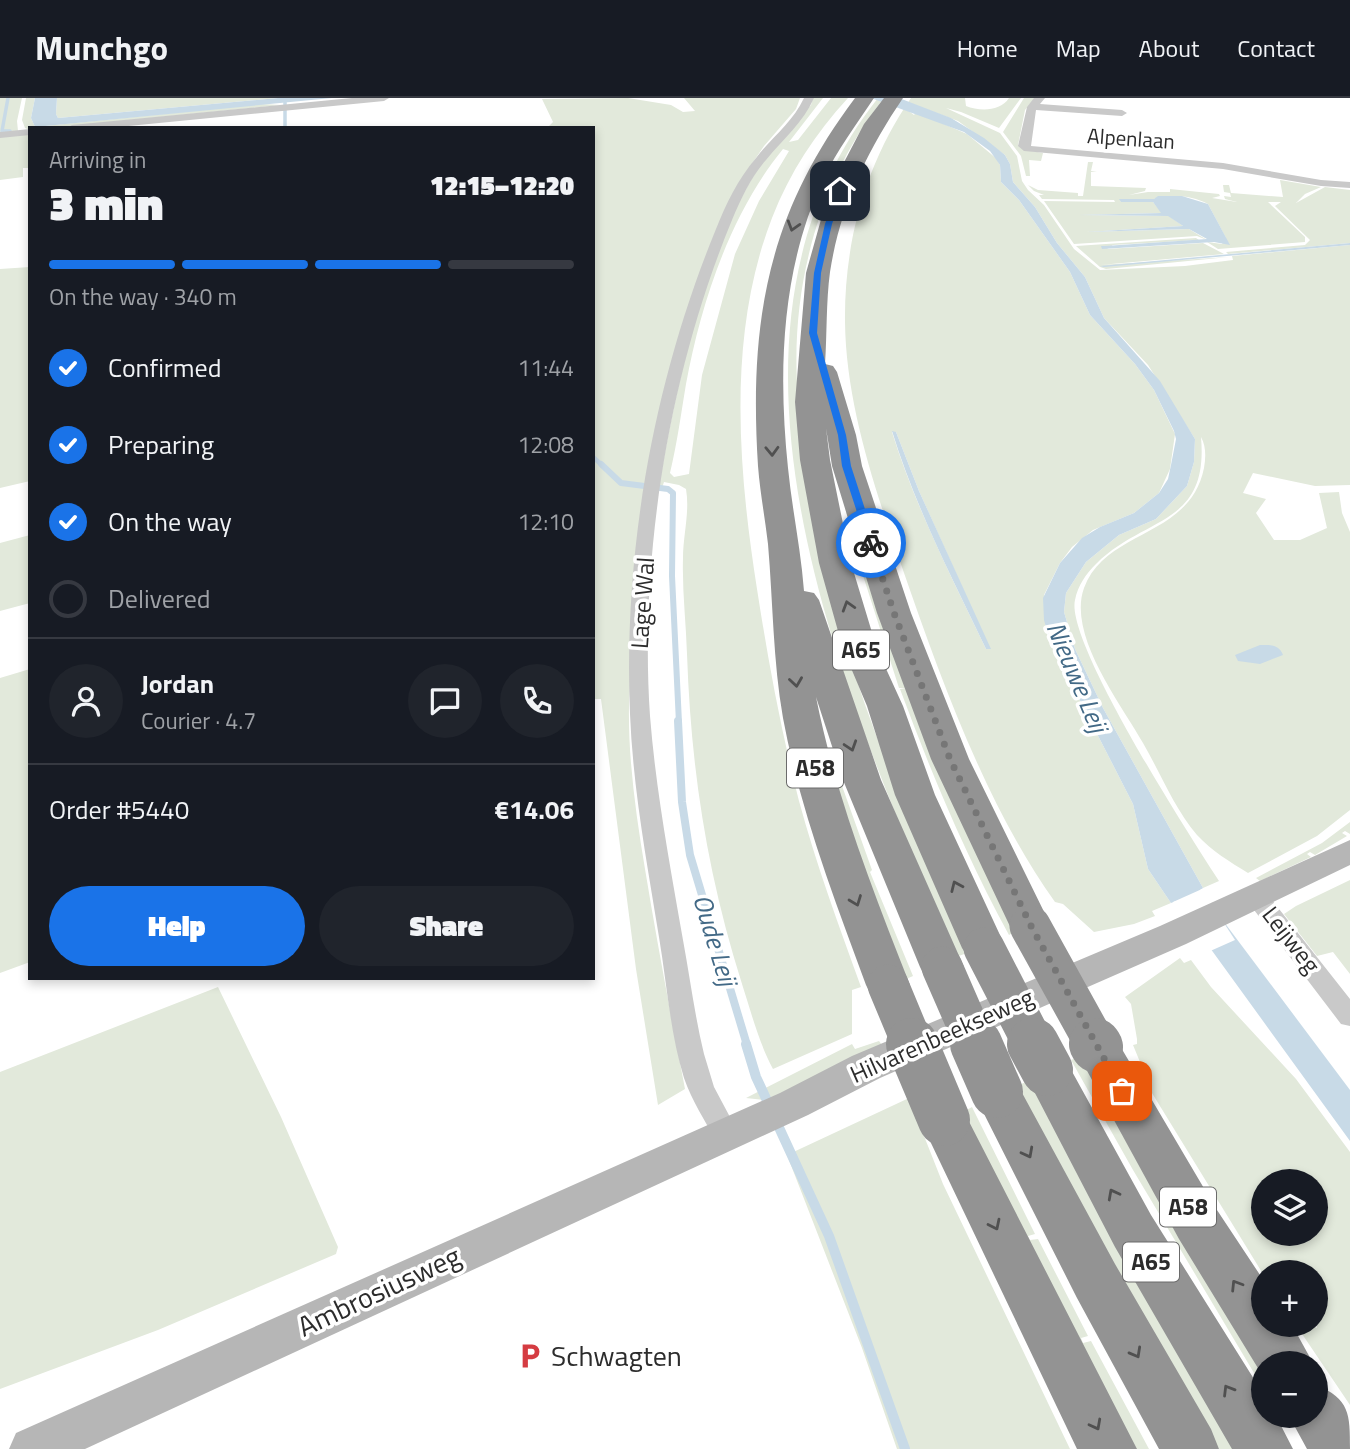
<!DOCTYPE html>
<html lang="en">
<head>
<meta charset="utf-8">
<style>
  :root { --surface:#171b24; --page:#20242c; --text:#f1f3f6; --muted:#9ea1a6; --line:#363941; --accent:#1a73e8 }
  body { margin:0; font-family:"Titillium Web",sans-serif; background:var(--page); color:var(--text); height:100vh; display:flex; flex-direction:column; font-size:26px; white-space:nowrap }
  * { box-sizing:border-box; margin:0 }
  p { font-size:23px; color:var(--muted) }
  .icon { flex:none; width:38px; height:38px; fill:none; stroke:currentColor; stroke-width:2; stroke-linecap:round; stroke-linejoin:round }
  .map { position:relative; flex:1; overflow:hidden }
  .panel { position:absolute; left:28px; top:28px; width:567px; height:854px; display:flex; flex-direction:column; background:var(--surface); border-radius:0px; box-shadow:0 4px 10px #0003 }
  .panel>* { flex:none }
  .tools { position:absolute; left:1251px; top:1071px; display:grid; gap:14px }
  .tools a { display:grid; place-items:center; width:77px; height:77px; border-radius:50%; background:var(--surface); box-shadow:0 4px 10px #0003; font-size:35px }
  .pin { position:absolute; display:grid; place-items:center; width:60px; height:60px; color:#fff; margin:-30px; border-radius:14px; box-shadow:0 4px 10px #0006 }
  .courier { position:absolute; display:grid; place-items:center; width:70px; height:70px; margin:-35px; border:5px solid #1a73e8; border-radius:50%; background:#fff; color:#222; box-shadow:0 2px 9px #0007 }
  .headline em { font-style:normal; font-weight:800 }
  .headline div { display:flex; flex-direction:column-reverse }
  .headline { display:flex; align-items:center; justify-content:space-between; height:119px; padding:0 21px }
  h1 { font-size:46px; font-weight:800; line-height:52px }
  .bar { display:grid; grid-template-columns:repeat(4,1fr); gap:10px 7px; align-content:center; height:84px; padding:0 21px }
  .bar i { height:9px; border-radius:5px; background:var(--line) }
  .bar .current { background:var(--accent) }
  .bar p { grid-column:span 4 }
  .line { display:flex; align-items:center; gap:18px; padding:0 21px; border-top:2px solid var(--line) }
  .line div { flex:1 }
  .round { display:grid; place-items:center; flex:none; width:74px; height:74px; border-radius:37px; background:var(--page) }
  ol { padding:0 21px; list-style:none }
  li { display:flex; align-items:center; gap:21px; height:77px }
  li p { margin-inline-start:auto }
  li .icon { padding:7px; border-radius:50%; background:var(--accent); color:#fff; stroke-width:4 }
  li:last-child { color:var(--muted) }
  li i { width:38px; height:38px; border:4px solid var(--line); border-radius:50% }
  .action { display:flex; gap:14px; margin-top:auto; padding:14px 21px }
  .action a { flex:1; height:80px; border-radius:42px; background:var(--accent); color:#fff; font-size:28px; font-weight:800; line-height:80px; text-align:center }
  .action a+a { background:var(--page); color:var(--text) }
  header { display:flex; align-items:center; gap:42px; box-sizing:border-box; height:98px; padding:0 35px; background:var(--surface); border-bottom:2px solid var(--line) }
  header strong { font-size:33px }
  nav { display:flex; gap:38px; margin-inline-start:auto; font-size:24px }
  .map>svg:first-child { display:block }
  .green { fill:#e2e9db; fill-rule:evenodd }
  .water { fill:#c8dae7 }
  .pier { fill:#fff }
  .lines { fill:none; stroke-linecap:round; stroke-linejoin:round }
  .stream-far4 { stroke:#c8dae7; stroke-width:3.5 }
  .stream-far3 { stroke:#c8dae7; stroke-width:4.5 }
  .stream-far2 { stroke:#c8dae7; stroke-width:6 }
  .stream-far1 { stroke:#c8dae7; stroke-width:8 }
  .stream { stroke:#c8dae7; stroke-width:10 }
  .street { fill:#c9c9c9; fill-rule:evenodd }
  .secondary { fill:#b6b6b6; fill-rule:evenodd }
  .highway { fill:#939393; fill-rule:evenodd }
  .highway-bridge-far1 { stroke:#939393; stroke-width:41 }
  .highway-bridge { stroke:#939393; stroke-width:52 }
  .oneway { stroke:#505050 }
  .route { fill:#1a73e8 }
  .done { stroke:#767676; stroke-width:7; stroke-dasharray:0 12.6 }
  .labels { text-anchor:middle; stroke-width:7; stroke-linejoin:round; paint-order:stroke }
  .far-street-label { font-size:21px; fill:#2c2c2c; stroke:#fff }
  .shield { fill:#fff; stroke:#6b6b6b; stroke-width:2 }
  .shield-label { font-size:23px; font-weight:bold; fill:#2c2c2c }
  .street-label { font-size:24px; fill:#2c2c2c; stroke:#fff }
  .water-label { font-size:26px; font-style:italic; fill:#426986; stroke:#fff }
  .near-street-label { font-size:28px; fill:#2c2c2c; stroke:#fff }
  .near-poi-label { font-size:28px; fill:#2c2c2c; stroke:#fff; text-anchor:start }
</style>
</head>
<body>
<header>
<strong>Munchgo</strong>
<nav><a>Home</a><a>Map</a><a>About</a><a>Contact</a></nav>
</header>
<div class="map">
<svg width="1350" height="1351" viewBox="0 0 1350 1351">
  <rect width="100%" height="100%" fill="#fff"/>
  <!-- green -->
  <path class="green" d="M0,0h22l-5,23 1,10 -18,2z
    M26,0h9l-4,20 4,9 226,-23 20,1 -251,25 -5,-2 -3,-8z
    M57,0h221l-220,20 -2,-4z
    M628,0l43,7 12,7 12,-1 -11,-13h116l-4,11 -32,37 -23,34 -61,156 -47,315c-10,72 0,146 12,218 12,73 26,147 40,220l-27,16 -22,-136 -35,-270h-8v-571h-46l6,-6 -11,-23z
    M813,0h10l-34,44 9,-2 33,-42h17c-33,36 -58,74 -76,120 -45,116 -34,250 -15,371 11,71 24,142 42,212 17,63 40,125 62,186l-9,3v44l-79,35c-14,-26 -22,-57 -31,-85 -35,-111 -51,-214 -55,-330 -1,-32 -5,-64 -4,-96 0,-23 7,-46 3,-69l-7,-4 -15,-3 -2,6 -3,-1c17,-100 45,-234 100,-320 14,-22 35,-41 52,-62zM783,51l6,2 -30,50 -24,53 -33,121 -13,99 -15,3 -4,-4c7,-29 11,-59 16,-89 15,-81 44,-170 97,-235z
    M878,0h6c-66,83 -95,193 -86,299 3,38 15,77 22,115 8,42 13,88 25,130 31,107 78,208 122,311l-11,4c-106,-248 -273,-613 -78,-859z
    M911,0h54l1,8c13,5 34,6 43,-8h12l-22,30 -38,-16 -15,-4 54,25 17,23 5,25 6,9 16,15 30,44 26,21 85,-4 48,-6 -1,-4 118,-11v240l-35,1 -62,-13 -10,20 23,6 -10,14 18,27h26l27,-12 -8,-35 20,-1 3,21 8,19v278l-33,26 -69,37c-18,-11 -36,-22 -51,-38 -23,-27 -36,-61 -54,-92 -22,-39 -76,-108 -59,-155 22,-59 106,-50 120,-120 2,-11 2,-22 -3,-31 8,90 -56,78 -105,127 -10,10 -18,21 -21,36 -10,42 116,238 144,281l-16,7 -100,-180 -28,-59 -11,-37 2,-19 20,-31 33,-27 37,-16 31,-33 7,-24 1,-23 -47,-74 -44,-47 -19,-41 -28,-34 -22,-36 -22,-25 -3,-18 -5,-9 -47,-34 -43,-16 -5,7 4,3 2,-3 51,22 30,25 3,6 1,17 18,18 51,72 20,43 45,49 19,26 21,44 -5,35 -11,24 -25,20 -41,17 -21,17 -12,16 -16,32 2,36 4,11 83,162 15,65 23,34 -19,8 3,5 -21,8 -40,8 -31,-28 -8,-2c-68,-95 -114,-222 -152,-332 -27,-78 -57,-164 -58,-248 -1,-80 21,-159 66,-224zM892,334h4l23,59 71,158h-4c-34,-71 -71,-143 -94,-217z
    M1024,0h11l-10,12 -7,35 8,5 17,3 -2,8 -12,-1 1,16h-4l-5,-20 -18,-24z
    M30,35v35h-7v9l-23,3v-43z
    M1088,64h5l-2,9h6l-6,1v14l55,2 -1,3 -16,4 19,-3h22v-3l49,5 1,2 -8,2 25,4 -12,-3 -1,-3 7,1 -1,-4 -6,-1 -1,-7h6l2,8 52,4 -3,-17 41,7 -16,7 -9,9 29,-16 25,3v53l-122,11 -2,-2 79,-7 5,-5 -35,-34 6,-4h-13l37,35v5l-87,7 -11,-7 15,2 4,-6 -18,-34c-17,-9 -37,-10 -54,-5 -10,3 -24,0 -34,0l1,3h32l9,11 -82,2 89,1 14,10 -97,6 103,-3 18,11 -10,-4 -123,8 -30,-43 71,1 -1,-2 -72,-1 -3,-4h5l-10,-4 -6,-6 10,5 40,3v3h5z
    M1196,140l3,2 -86,5 -6,4 96,-6 21,11 -124,11 129,-8 -123,12 -6,-2 -24,-21z
    M30,169v214l-30,7v-219z
    M844,405l172,428 -7,4c-43,-79 -78,-162 -109,-246l6,-1h-7l-40,-125z
    M30,437v68l-30,8v-68z
    M30,571v293l-30,11v-295z
    M826,654l5,3 41,115 -2,2 43,104 -9,4 -17,-42z
    M1350,724v12l-5,-3 -3,2 5,3 -32,19 -5,-3 -3,2 4,3 -51,24 -4,-3 66,-35z
    M1350,782v94l-17,-22 -16,4 -33,-42 12,-8z
    M1180,860l4,5 7,-3 20,27 85,92 54,73v253l-54,-80h15l6,3 -1,-56 -53,2 -119,-194 3,-1 -14,-34 4,-1v-5l-6,-35 -6,-7zM1264,1083h52v53h-52z
    M218,889l63,130 57,130 -2,7 -178,76 -158,59v-317z
    M879,943l7,9 -114,51 -26,-3 106,-54 3,5z
    M1081,958l183,307 -1,25 -130,-218 -62,-110z
    M1028,983l4,5 207,363h-20l-94,-161 -103,-194 -3,-9z
    M909,1000l34,86 127,265h-173l-35,-101 -75,-193z
    M972,1009l63,127 -7,2 2,4 8,-1 50,97 -7,2 2,5 8,-2 58,108h-17l-169,-337z"/>
  <!-- water -->
  <path class="water" d="M35,0h22l-1,16 2,4 220,-20h54l-297,29 -4,-9z
    M871,0h28l52,20 33,20 21,17 5,9 3,18 22,25 22,36 28,34 19,41 56,63 35,58 -1,23 -7,24 -31,33 -37,16 -33,27 -20,31 -2,19 11,37 28,59 100,180 -3,2 150,200v51l-174,-240 -5,2 -23,-34 -15,-65 -83,-162 -6,-22 -1,-22 17,-35 22,-25 18,-11 34,-14 25,-20 9,-14 3,-14 5,-26 -2,-8 -20,-41 -19,-26 -45,-49 -20,-43 -51,-72 -18,-18 -1,-17 -10,-14 -26,-19z
    M1158,98h24l26,8 22,41 -16,-3 -112,7 -1,-3h4l102,-7 -18,-10 -103,3 97,-6 -15,-10 -89,-1 82,-2 -8,-11h-32l-2,-3h35z
    M1350,145v2l-246,22 -4,-1z
    M892,333l4,1 23,59 72,158h-5c-34,-71 -71,-143 -94,-218z
    M1260,547c10,0 19,-1 23,10l-23,9 -22,-3 -3,-6z"/>
  <!-- pier -->
  <path class="pier" d="M1202,791l33,51 -27,12 -35,-50z"/>
  <g class="lines">
    <!-- stream-far4 -->
    <path class="stream-far4" d="M8,0l-6,33h8
      M285,2v28"/>
    <!-- stream-far3 -->
    <path class="stream-far3" d="M593,359l10,9"/>
    <!-- stream-far2 -->
    <path class="stream-far2" d="M601,366l20,19 47,6 5,4 -1,83 7,147"/>
    <!-- stream-far1 -->
    <path class="stream-far1" d="M678,623l4,81 8,53 57,190"/>
    <!-- stream -->
    <path class="stream" d="M746,946l10,33 14,30
      M776,1023l53,115 76,213"/>
    <!-- street -->
    <path class="street" d="M352,0h37l-5,3 -276,27h-41l5,-3z
      M804,0h10c-11,25 -31,41 -48,62 -15,17 -25,39 -34,60 -62,150 -93,333 -82,496 6,76 20,149 33,224 7,38 12,77 21,114l10,33 25,47 -4,8 -9,3 -9,-3c-12,-21 -25,-41 -33,-64 -14,-45 -17,-94 -25,-141 -12,-74 -26,-148 -29,-223 -7,-164 24,-334 86,-485 10,-25 22,-50 40,-71 16,-21 37,-36 48,-60z
      M1034,0h11l-5,6 82,6 5,3 -5,3 -86,-6 -5,36 192,17 98,17 29,2v6l-29,-2 -98,-17 -199,-18 -6,-5 9,-39z
      M30,31v6l-30,3v-6z
      M1256,790l8,2 86,109v27l-9,-2 -93,-122 -3,-6 3,-6z"/>
    <!-- secondary -->
    <path class="secondary" d="M1350,742v25l-164,79 -306,134 -72,37 -723,334h-76l7,-16 764,-340 72,-37 308,-130z"/>
    <!-- highway -->
    <path class="highway" d="M855,0h19c-18,27 -37,52 -51,82 -42,89 -45,192 -35,288 4,41 13,82 16,123l10,2 5,7 62,180 83,187 -6,12 -16,4 -16,-4 -6,-12 -77,-187 -27,-83c20,100 57,194 94,288l-6,12 -16,5 -16,-5 -6,-12c-32,-87 -66,-175 -83,-267 -10,-57 -10,-116 -15,-174 -3,-26 -8,-52 -10,-78 -9,-144 9,-251 97,-368z
      M884,0h19c-36,53 -63,109 -73,174 -4,30 -3,62 -5,92l8,2 4,6 19,63 6,31 49,147 58,146 82,167 -6,11 -15,4 -15,-4 -84,-178 -54,-146 -45,-147 -6,-38 4,32 21,103 26,86 26,57 32,89 71,153 -7,11 -15,5 -15,-5 -7,-11 -67,-153 -28,-89 -24,-57 -24,-86 -19,-103 -5,-58 11,-129 23,-82 35,-67z
      M1097,931l16,5 102,173 49,74v44h28l21,38h-49v15l-85,-139 -105,-192 7,-13z
      M1047,953l17,6 87,158 113,180v21h12l17,33h-61l-117,-202 -92,-177 7,-13z
      M997,975l17,5 101,186 96,165 8,20h-60l-82,-151 -104,-206 7,-14z
      M944,1002l17,6 176,343h-60l-157,-329 7,-14z
      M1316,1287c34,14 34,29 34,64h-43l-18,-33h27z"/>
    <!-- highway-bridge-far1 -->
    <path class="highway-bridge-far1" d="M1030,828l66,119
      M984,850l50,97
      M942,869l34,78
      M888,887l25,60"/>
    <!-- highway-bridge -->
    <path class="highway-bridge" d="M912,946l32,76
      M976,946l21,48
      M1033,946l14,26
      M1095,946l2,3"/>
  </g>
  <!-- one-way arrows -->
  <defs><path id="oneway-chevron" d="M-2-3.5L2.5 0L-2 3.5" fill="none" stroke-width="1.6" stroke-linecap="round" stroke-linejoin="round" transform="scale(1.75)"/></defs>
  <g class="oneway">
    <use href="#oneway-chevron" transform="translate(793 128) rotate(107)"/>
    <use href="#oneway-chevron" transform="translate(772 353) rotate(88)"/>
    <use href="#oneway-chevron" transform="translate(848 508) rotate(-107)"/>
    <use href="#oneway-chevron" transform="translate(796 584) rotate(82)"/>
    <use href="#oneway-chevron" transform="translate(851 648) rotate(72)"/>
    <use href="#oneway-chevron" transform="translate(956 788) rotate(-114)"/>
    <use href="#oneway-chevron" transform="translate(856 803) rotate(69)"/>
    <use href="#oneway-chevron" transform="translate(1028 1055) rotate(62)"/>
    <use href="#oneway-chevron" transform="translate(1113 1096) rotate(-118)"/>
    <use href="#oneway-chevron" transform="translate(995 1127) rotate(64)"/>
    <use href="#oneway-chevron" transform="translate(1236 1187) rotate(-122)"/>
    <use href="#oneway-chevron" transform="translate(1136 1255) rotate(61)"/>
    <use href="#oneway-chevron" transform="translate(1228 1292) rotate(-121)"/>
    <use href="#oneway-chevron" transform="translate(1096 1327) rotate(62)"/>
  </g>
  <!-- route -->
  <path class="route" d="M840,91l4,2 -12,33 -11,49 -4,60 29,102 5,31 25,77 -5,3 -4,-3 -25,-77 -4,-31 -29,-102 5,-60 11,-49 12,-33z"/>
  <g class="lines">
    <!-- done -->
    <path class="done" d="M871,445l23,70 56,146 81,167 91,165"/>
  </g>
  <!-- icons -->
  <defs>
    <g id="parking-bare" transform="scale(2.1)"><path d="M-3.5-5.5H1a3.5 3.5 0 0 1 0 7H-1V5.5H-3.5ZM-1-3.4V-.6H.8a1.4 1.4 0 0 0 0-2.8Z" fill="#d53c42" stroke="#fff" stroke-width="2.5" paint-order="stroke"/></g>
  </defs>
  <g fill-rule="evenodd">
    <use href="#parking-bare" x="530" y="1258"/>
  </g>
  <g class="labels">
    <!-- far-street labels -->
    <g class="far-street-label">
      <text transform="translate(1131 41) rotate(4)" y="7">Alpenlaan</text>
    </g>
    <!-- shield labels -->
    <g class="shield">
      <rect x="833" y="532.5" width="56" height="39" rx="5"/>
      <rect x="787" y="650.5" width="56" height="39" rx="5"/>
      <rect x="1160" y="1089.5" width="56" height="39" rx="5"/>
      <rect x="1123" y="1144.5" width="56" height="39" rx="5"/>
    </g>
    <g class="shield-label">
      <text x="861" y="560">A65</text>
      <text x="815" y="678">A58</text>
      <text x="1188" y="1117">A58</text>
      <text x="1151" y="1172">A65</text>
    </g>
    <!-- street labels -->
    <g class="street-label">
      <text transform="translate(643 505) rotate(-86)" y="8">Lage Wal</text>
      <text transform="translate(1291 842) rotate(52)" y="8">Leijweg</text>
      <text transform="translate(942 938) rotate(-24)" y="8">Hilvarenbeekseweg</text>
    </g>
    <!-- water labels -->
    <g class="water-label">
      <text transform="translate(1077 579) rotate(67)" y="9">Nieuwe Leij</text>
      <text transform="translate(715 842) rotate(73)" y="9">Oude Leij</text>
    </g>
    <!-- near-street labels -->
    <g class="near-street-label">
      <text transform="translate(379 1193) rotate(-25)" y="10">Ambrosiusweg</text>
    </g>
    <!-- near-poi labels -->
    <g class="near-poi-label">
      <text x="551" y="1268">Schwagten</text>
    </g>
  </g>
</svg>
<div class="tools">
<a><svg class="icon" aria-label="layers" viewBox="0 0 24 24"><path d="M12 4l9 5-9 5-9-5zM3 14l9 5 9-5"/></svg></a>
<a>+</a>
<a>−</a>
</div>
<div class="pin" style="left:1122px;top:993px;background:#ea580c"><svg class="icon" aria-label="bag" viewBox="0 0 24 24"><path d="M5 8h14l-1 12H6zM9 8a3 3 0 0 1 6 0"/></svg></div>
<div class="pin" style="left:840px;top:93px;background:#1f2937"><svg class="icon" aria-label="home" viewBox="0 0 24 24"><path d="M3 11l9-7 9 7M6 9v11h12V9"/></svg></div>
<div class="courier" style="left:871px;top:445px"><svg class="icon" aria-label="bike" viewBox="0 0 24 24"><circle cx="6" cy="16" r="4"/><circle cx="18" cy="16" r="4"/><path d="M6 16l4-8h5l3 8M10 8l3 8H6M13 5h3"/></svg></div>
<section class="panel">
<div class="headline"><div><h1>3 min</h1><p>Arriving in</p></div><em>12:15–12:20</em></div>
<div class="bar"><i class="current"></i><i class="current"></i><i class="current"></i><i></i><p>On the way · 340 m</p></div>
<ol>
<li><svg class="icon" aria-label="check" viewBox="0 0 24 24"><path d="M5 12l5 5 9-10"/></svg>Confirmed<p>11:44</p></li>
<li><svg class="icon" aria-label="check" viewBox="0 0 24 24"><path d="M5 12l5 5 9-10"/></svg>Preparing<p>12:08</p></li>
<li><svg class="icon" aria-label="check" viewBox="0 0 24 24"><path d="M5 12l5 5 9-10"/></svg>On the way<p>12:10</p></li>
<li><i></i>Delivered</li>
</ol>
<div class="line" style="height:126px"><a class="round"><svg class="icon" aria-label="person" viewBox="0 0 24 24"><circle cx="12" cy="8" r="4"/><path d="M4 21q1-7 8-7t8 7"/></svg></a><div><b>Jordan</b><p>Courier · 4.7</p></div><a class="round"><svg class="icon" aria-label="chat" viewBox="0 0 24 24"><path d="M4 5h16v11H9l-5 4z"/></svg></a><a class="round"><svg class="icon" aria-label="phone" viewBox="0 0 24 24"><path d="M5 4h4l2 5-3 2q2 4 5 5l2-3 5 2v4C11 20 4 13 5 4z"/></svg></a></div>
<div class="line" style="height:91px"><div>Order #5440</div><b>€14.06</b></div>
<div class="action"><a>Help</a><a>Share</a></div>
</section>
</div>
</body>
</html>
